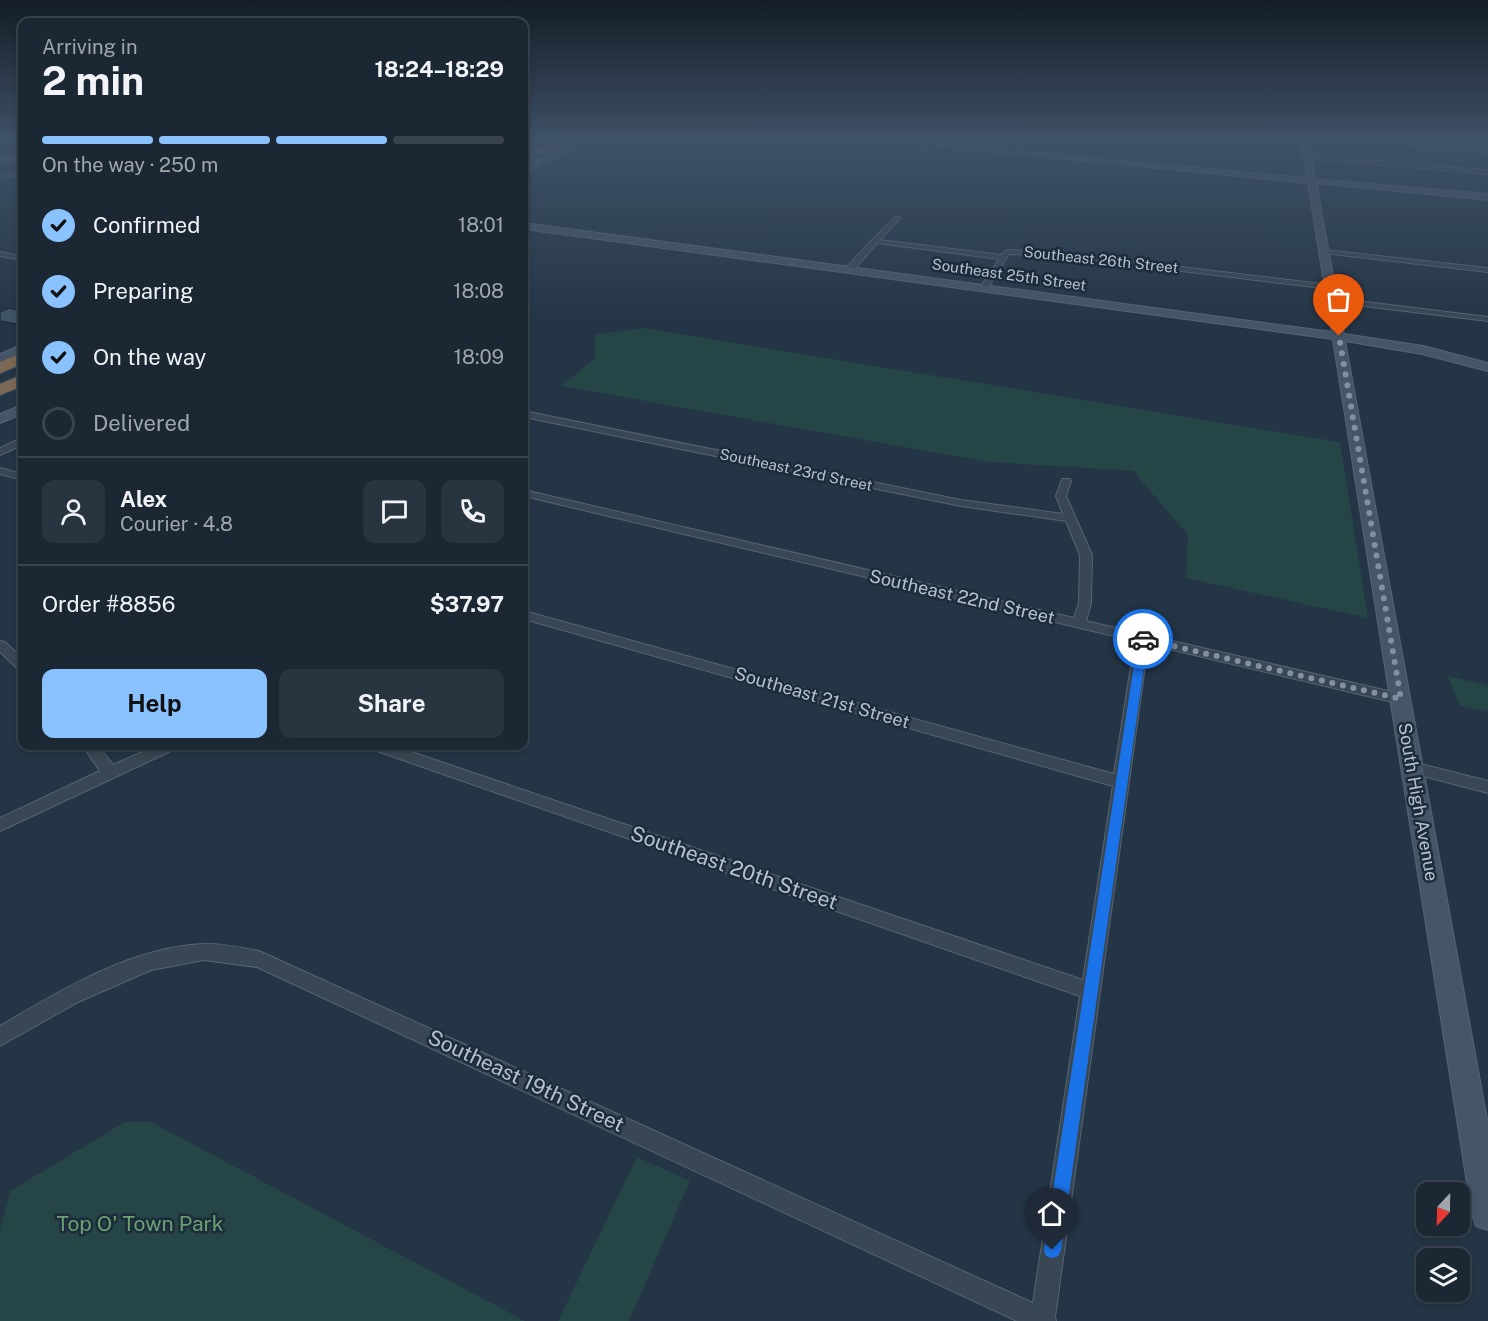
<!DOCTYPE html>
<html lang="en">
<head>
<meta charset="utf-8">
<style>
  :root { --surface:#1b2834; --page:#283440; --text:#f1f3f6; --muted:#a0a6ac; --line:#39444f; --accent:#8ac2ff }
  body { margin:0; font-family:"Public Sans",sans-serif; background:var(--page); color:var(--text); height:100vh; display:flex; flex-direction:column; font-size:22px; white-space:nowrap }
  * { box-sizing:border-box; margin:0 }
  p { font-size:20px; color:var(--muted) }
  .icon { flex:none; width:33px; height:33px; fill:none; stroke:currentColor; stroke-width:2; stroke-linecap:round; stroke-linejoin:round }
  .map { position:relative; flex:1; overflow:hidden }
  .drawer { position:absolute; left:18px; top:18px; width:510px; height:732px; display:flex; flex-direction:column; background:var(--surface); border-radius:12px; box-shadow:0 3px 9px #0003,0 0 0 2px var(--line) }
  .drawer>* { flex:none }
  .needle { width:39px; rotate:202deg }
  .tools { position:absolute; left:1416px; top:1182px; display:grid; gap:12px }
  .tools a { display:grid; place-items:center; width:54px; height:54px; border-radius:12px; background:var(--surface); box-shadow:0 3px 9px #0003,0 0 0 2px var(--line); font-size:30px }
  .pin { position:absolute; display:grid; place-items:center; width:51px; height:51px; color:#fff; margin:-62px -26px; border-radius:50% 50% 50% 0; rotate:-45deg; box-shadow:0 0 6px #0007 }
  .pin .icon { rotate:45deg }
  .courier { position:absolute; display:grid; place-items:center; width:60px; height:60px; margin:-30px; border:4px solid #1a73e8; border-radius:50%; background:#fff; color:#222; box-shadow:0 2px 8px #0007 }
  .head em { font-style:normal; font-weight:700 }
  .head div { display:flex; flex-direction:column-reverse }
  .head { display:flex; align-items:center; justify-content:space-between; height:102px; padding:0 24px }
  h1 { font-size:39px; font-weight:700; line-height:45px }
  .bar { display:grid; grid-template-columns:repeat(4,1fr); gap:9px 6px; align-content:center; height:72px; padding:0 24px }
  .bar i { height:8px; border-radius:4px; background:var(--line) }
  .bar .active { background:var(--accent) }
  .bar p { grid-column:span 4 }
  .line { display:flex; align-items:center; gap:15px; padding:0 24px; border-top:2px solid var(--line) }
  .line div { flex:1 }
  .round { display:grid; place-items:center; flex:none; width:63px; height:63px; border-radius:12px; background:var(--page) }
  ol { padding:0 24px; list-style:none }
  li { display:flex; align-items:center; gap:18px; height:66px }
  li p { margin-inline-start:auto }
  li .icon { padding:6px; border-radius:50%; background:var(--accent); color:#111; stroke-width:4 }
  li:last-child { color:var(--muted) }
  li i { width:33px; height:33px; border:3px solid var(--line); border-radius:50% }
  .action { display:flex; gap:12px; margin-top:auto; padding:12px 24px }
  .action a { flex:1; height:69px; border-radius:12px; background:var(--accent); color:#111; font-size:24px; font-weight:700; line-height:69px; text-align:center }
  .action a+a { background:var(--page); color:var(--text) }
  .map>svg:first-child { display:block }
  .green { fill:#264546 }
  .building { fill:#405464; stroke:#1f2e3c; stroke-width:1.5 }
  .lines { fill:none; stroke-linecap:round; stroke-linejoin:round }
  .street-casing { stroke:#576472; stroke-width:2 }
  .secondary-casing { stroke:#576472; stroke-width:2 }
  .highway-casing { stroke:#43515f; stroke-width:2 }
  .street { fill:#394754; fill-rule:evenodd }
  .secondary { fill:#465668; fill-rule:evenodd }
  .highway { fill:#7b6955; fill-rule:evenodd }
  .route { fill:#1a73e8 }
  .done { stroke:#83909e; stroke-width:6; stroke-dasharray:0 10.8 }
  .labels { text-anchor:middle; stroke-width:5; stroke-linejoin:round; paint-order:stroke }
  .far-street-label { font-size:15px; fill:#b6c1ce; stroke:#1d2c3a }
  .street-label { font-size:18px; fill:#b6c1ce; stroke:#1d2c3a }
  .near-street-label { font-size:21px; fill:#b6c1ce; stroke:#1d2c3a }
  .near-park-label { font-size:21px; fill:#6ba172; stroke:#1d2c3a }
</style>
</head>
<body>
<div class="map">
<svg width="1488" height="1321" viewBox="0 0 1488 1321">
  <rect width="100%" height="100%" fill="#243545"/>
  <!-- green -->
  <path class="green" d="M643,328l697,114 28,176 -182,-40 2,-43 -55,-64 -145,-9 -427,-76 35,-29 -2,-22z
    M1448,676l40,9v27l-28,-6z
    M125,1122h26l374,199h-525v-92l10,-38z
    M637,1157l53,24 -61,140h-71z"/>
  <!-- building -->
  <path class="building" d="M9,308l13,3v14l-22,-4v-9z"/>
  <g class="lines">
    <!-- street casing -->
    <g class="street-casing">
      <path id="street" d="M1367,141l121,8v4l-119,-11z
        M1307,155l181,15v4l-183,-16z
        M22,170v4l-22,6v-4z
        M897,216l3,2 -20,22 121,15 6,-5 44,1 279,34 4,2 -4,2 -279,-34 -42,-1 -21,34 -4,2 -4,-2 19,-29 -122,-16 -25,29h-6v-4l26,-28z
        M1325,250l163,18v4l-165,-19z
        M0,252l22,4v4l-22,-4z
        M1333,298l155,19v4l-158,-19 -1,-2z
        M524,411l437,89 102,14 -7,-18 6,-17h8l1,2 -5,15 26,59 -1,48 -5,18 315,73 7,5 -7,5 -253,-60 -93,673 1,4h-39l-760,-354 -53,-7 -53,10 -73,32 -78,44v-20c61,-36 131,-79 204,-82 18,-1 37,4 55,7l774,352 47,-307 -706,-246 -2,-4h22l689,234 30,-194 -589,-167v-8l590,163 21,-133 -611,-145v-6l550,128 5,-15 1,-48 -14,-34 -105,-15 -437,-89z
        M22,438v7l-22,10v-7z
        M0,468l22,6v6l-22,-6z
        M0,641l5,1 17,16v11l-5,-1 -17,-16z
        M83,746h15l15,19 43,-19h19l-2,4 -173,81v-13l100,-47z
        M1413,762l75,19v12l-80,-21 -3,-4 3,-4z"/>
    </g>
    <!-- secondary casing -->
    <g class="secondary-casing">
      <path id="secondary" d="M580,141h10l-66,31v-5z
        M883,141h30l394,37 -6,-37h8l6,38 173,15v6l-172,-17 28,151 79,12 65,17v8l-66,-17 -77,-13 143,784v105l-12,-4 -4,-12 -139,-875 -809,-110v-6l808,109 -24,-149z
        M0,156l22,3v4l-22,-3z
        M22,345v8l-22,9v-8z
        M22,405v9l-22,9v-9z"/>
    </g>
    <!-- highway casing -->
    <g class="highway-casing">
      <path id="highway" d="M555,141h12l-43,21v-6z
        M22,353v11l-22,9v-11z
        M22,375v11l-22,9v-11z"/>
    </g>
    <!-- street -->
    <use href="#street" class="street"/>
    <!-- secondary -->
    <use href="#secondary" class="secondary"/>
    <!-- highway -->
    <use href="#highway" class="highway"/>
  </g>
  <!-- sky -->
  <linearGradient id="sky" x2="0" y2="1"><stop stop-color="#141d26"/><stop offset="0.43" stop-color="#3f5168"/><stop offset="1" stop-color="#3f5168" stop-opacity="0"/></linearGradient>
  <rect width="1488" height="326" fill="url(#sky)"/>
  <!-- route -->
  <path class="route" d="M1143,636l5,3 -87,611 -3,6 -6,2 -6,-2 -2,-6 94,-611z"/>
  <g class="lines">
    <!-- done -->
    <path class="done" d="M1143,639l258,60 -62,-363"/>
  </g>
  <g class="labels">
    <!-- far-street labels -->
    <g class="far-street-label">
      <text transform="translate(1101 260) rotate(6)" y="5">Southeast 26th Street</text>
      <text transform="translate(1009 275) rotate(8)" y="5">Southeast 25th Street</text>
      <text transform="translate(796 470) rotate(12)" y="5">Southeast 23rd Street</text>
    </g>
    <!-- street labels -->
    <g class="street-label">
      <text transform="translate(962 597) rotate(13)" y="6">Southeast 22nd Street</text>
      <text transform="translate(822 698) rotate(16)" y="6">Southeast 21st Street</text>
      <text transform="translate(1418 802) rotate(80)" y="6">South High Avenue</text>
    </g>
    <!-- near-street labels -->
    <g class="near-street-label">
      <text transform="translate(734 868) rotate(19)" y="7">Southeast 20th Street</text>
      <text transform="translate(526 1081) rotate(25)" y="7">Southeast 19th Street</text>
    </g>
    <!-- near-park labels -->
    <g class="near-park-label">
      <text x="140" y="1231">Top O' Town Park</text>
    </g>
  </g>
</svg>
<div class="tools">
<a><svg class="needle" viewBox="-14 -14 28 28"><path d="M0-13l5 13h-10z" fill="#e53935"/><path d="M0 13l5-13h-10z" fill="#a0a6ac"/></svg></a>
<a><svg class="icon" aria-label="layers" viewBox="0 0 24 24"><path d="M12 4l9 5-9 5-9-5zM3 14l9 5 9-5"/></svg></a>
</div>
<div class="pin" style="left:1339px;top:336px;background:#ea580c"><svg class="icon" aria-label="bag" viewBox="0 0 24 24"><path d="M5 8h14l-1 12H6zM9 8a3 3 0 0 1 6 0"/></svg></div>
<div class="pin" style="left:1052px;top:1250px;background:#1f2937"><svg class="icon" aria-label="home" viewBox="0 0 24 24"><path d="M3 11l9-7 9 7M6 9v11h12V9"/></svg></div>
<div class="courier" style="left:1143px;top:639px"><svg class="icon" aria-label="car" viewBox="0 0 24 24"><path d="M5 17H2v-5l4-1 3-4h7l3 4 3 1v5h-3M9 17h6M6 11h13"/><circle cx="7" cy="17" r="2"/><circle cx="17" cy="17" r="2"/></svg></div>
<section class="drawer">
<div class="head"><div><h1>2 min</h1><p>Arriving in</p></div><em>18:24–18:29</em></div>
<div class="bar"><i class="active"></i><i class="active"></i><i class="active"></i><i></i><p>On the way · 250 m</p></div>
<ol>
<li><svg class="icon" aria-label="check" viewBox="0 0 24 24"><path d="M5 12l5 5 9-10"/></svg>Confirmed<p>18:01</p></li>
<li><svg class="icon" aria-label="check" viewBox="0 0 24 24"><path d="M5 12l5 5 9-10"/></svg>Preparing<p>18:08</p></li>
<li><svg class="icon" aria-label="check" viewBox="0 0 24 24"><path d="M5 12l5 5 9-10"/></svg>On the way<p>18:09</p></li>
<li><i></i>Delivered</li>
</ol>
<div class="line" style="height:108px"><a class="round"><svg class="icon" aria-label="person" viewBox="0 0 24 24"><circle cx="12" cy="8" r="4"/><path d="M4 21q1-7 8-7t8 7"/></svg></a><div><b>Alex</b><p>Courier · 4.8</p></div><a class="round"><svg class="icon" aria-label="chat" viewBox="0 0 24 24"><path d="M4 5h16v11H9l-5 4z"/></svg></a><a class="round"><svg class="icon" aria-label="phone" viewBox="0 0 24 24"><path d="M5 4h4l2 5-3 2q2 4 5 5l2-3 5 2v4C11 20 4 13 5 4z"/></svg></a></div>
<div class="line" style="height:78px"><div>Order #8856</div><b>$37.97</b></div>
<div class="action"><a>Help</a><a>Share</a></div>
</section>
</div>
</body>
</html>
